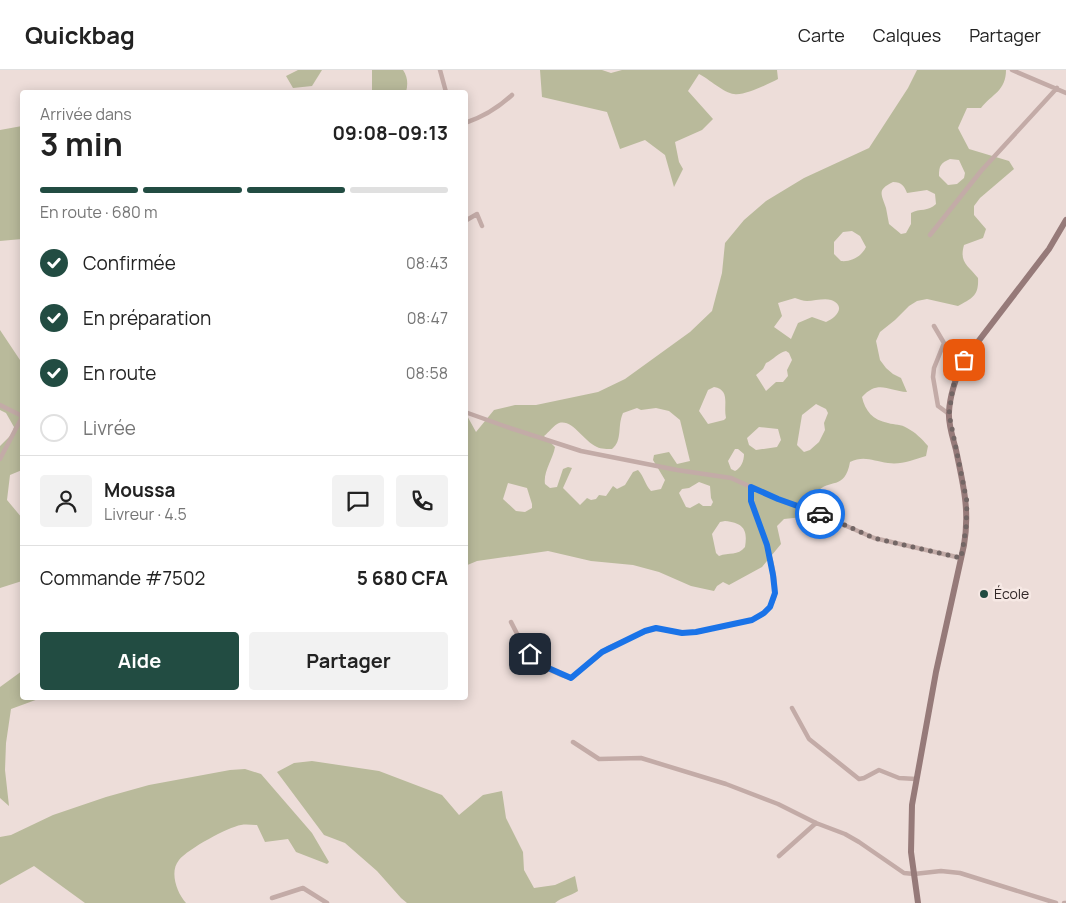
<!DOCTYPE html>
<html lang="fr">
<head>
<meta charset="utf-8">
<style>
  :root { --surface:#fff; --page:#f2f2f2; --text:#222; --muted:#767676; --line:#e0e0e0; --accent:#224c42 }
  body { margin:0; font-family:Manrope,sans-serif; background:var(--page); color:var(--text); height:100vh; display:flex; flex-direction:column; font-size:19px; white-space:nowrap }
  * { box-sizing:border-box; margin:0 }
  p { font-size:16px; color:var(--muted) }
  .icon { flex:none; width:28px; height:28px; fill:none; stroke:currentColor; stroke-width:2; stroke-linecap:round; stroke-linejoin:round }
  .map { position:relative; flex:1; overflow:hidden }
  .details { position:absolute; left:20px; top:20px; width:448px; height:610px; display:flex; flex-direction:column; background:var(--surface); border-radius:5px; box-shadow:0 2px 12px #0003 }
  .details>* { flex:none }
  .pin { position:absolute; display:grid; place-items:center; width:42px; height:42px; color:#fff; margin:-21px; border-radius:10px; box-shadow:0 2px 8px #0006 }
  .courier { position:absolute; display:grid; place-items:center; width:50px; height:50px; margin:-25px; border:4px solid #1a73e8; border-radius:50%; background:#fff; color:#222; box-shadow:0 1px 6px #0007 }
  .overview em { font-style:normal; font-weight:700 }
  .overview div { display:flex; flex-direction:column-reverse }
  .overview { display:flex; align-items:center; justify-content:space-between; height:85px; padding:0 20px }
  h1 { font-size:32px; font-weight:700; line-height:38px }
  .bar { display:grid; grid-template-columns:repeat(4,1fr); gap:8px 5px; align-content:center; height:60px; padding:0 20px }
  .bar i { height:6px; border-radius:4px; background:var(--line) }
  .bar .current { background:var(--accent) }
  .bar p { grid-column:span 4 }
  .line { display:flex; align-items:center; gap:12px; padding:0 20px; border-top:1px solid var(--line) }
  .line div { flex:1 }
  .round { display:grid; place-items:center; flex:none; width:52px; height:52px; border-radius:5px; background:var(--page) }
  ol { padding:0 20px; list-style:none }
  li { display:flex; align-items:center; gap:15px; height:55px }
  li p { margin-inline-start:auto }
  li .icon { padding:5px; border-radius:50%; background:var(--accent); color:#fff; stroke-width:4 }
  li:last-child { color:var(--muted) }
  li i { width:28px; height:28px; border:2px solid var(--line); border-radius:50% }
  .cta { display:flex; gap:10px; margin-top:auto; padding:10px 20px }
  .cta a { flex:1; height:58px; border-radius:5px; background:var(--accent); color:#fff; font-size:20px; font-weight:700; line-height:58px; text-align:center }
  .cta a+a { background:var(--page); color:var(--text) }
  header { display:flex; align-items:center; gap:30px; box-sizing:border-box; height:70px; padding:0 25px; background:var(--surface); border-bottom:1px solid var(--line) }
  header strong { font-size:24px }
  nav { display:flex; gap:28px; margin-inline-start:auto; font-size:18px }
  .map>svg:first-child { display:block }
  .green { fill:#b9ba9b; fill-rule:evenodd }
  .lines { fill:none; stroke-linecap:round; stroke-linejoin:round }
  .street { stroke:#c3aba7; stroke-width:4.5 }
  .secondary { stroke:#967a79; stroke-width:6 }
  .done { stroke:#736665; stroke-width:5; stroke-dasharray:0 9 }
  .route { stroke:#1a73e8; stroke-width:6 }
  .poi-dot { fill:#224c42; stroke:#f6e8e4; stroke-width:2 }
  .labels { text-anchor:middle; stroke-width:5; stroke-linejoin:round; paint-order:stroke }
  .poi-label { font-size:14px; fill:#312626; stroke:#f6e8e4; text-anchor:start }
</style>
</head>
<body>
<header>
<strong>Quickbag</strong>
<nav><a>Carte</a><a>Calques</a><a>Partager</a></nav>
</header>
<div class="map">
<svg width="1066" height="833" viewBox="0 0 1066 833">
  <rect width="100%" height="100%" fill="#edddd9"/>
  <!-- green -->
  <path class="green" d="M298,0h24l-10,16 -19,2 -7,-12z
    M372,0h31c5,7 5,15 3,22h-38l4,-2z
    M540,0h62l9,3 11,-3h155l1,9c-10,5 -33,17 -44,15 -10,-1 -25,-15 -35,-20l-11,17 25,28 -11,11 -27,12 4,20 4,7 -9,18 -9,-32 -20,-15 -25,9 -13,-37 -65,-15z
    M917,0h89c0,21 -14,24 -25,38h-14l-9,20 11,21 40,12 5,8 -34,29 -6,8v9l12,14 -3,9 -19,7c-5,18 4,20 14,33 1,18 -6,20 -20,28l-31,-7 -10,2 -8,5 -14,14 -15,12 -4,9 4,19 6,8 7,6 8,4 6,14c-18,-1 -29,-13 -45,5 3,14 11,23 26,26 7,2 13,1 19,5 8,4 15,11 21,18l-2,10c-13,4 -25,9 -38,7 -15,-2 -24,-8 -38,-1 -5,29 -21,16 -33,30 -6,7 -9,17 -14,25l-19,2 -7,7 4,18 -19,23 -33,18 -6,-3 -6,4 -3,5 -23,-5 -32,-14 -26,-7 -42,-4 -43,-10 -71,10 -12,5v-154l11,20 18,-22 21,-5h21l62,-13 27,-13 65,-47 22,-21 10,-38 3,-30 19,-23 22,-19 38,-23 65,-30 39,-60zM950,89l9,1 6,13 -1,5 -7,6 -9,1 -9,-9c0,-11 2,-13 11,-17zM893,112c9,0 11,4 14,11l20,-3 8,4 1,10c-8,8 -16,4 -25,9v11l-5,9 -5,1 -12,-10c-1,-5 -2,-11 -3,-16 -5,-15 -9,-18 7,-26zM852,161l8,5 6,11c-5,10 -15,15 -25,14l-7,-7v-12l9,-10zM795,228c4,1 8,3 12,3 7,0 17,-3 24,-1 16,6 5,18 -5,22l-14,-5 -14,6 -7,16 -17,-12 8,-11 -4,-13zM786,281l3,2 3,7 -5,10 1,6 -5,6h-7l-10,9 -10,-16 7,-6 3,-6c7,-3 13,-11 20,-12zM714,317c17,3 9,18 12,31l-2,2 -16,4 -9,-13 9,-21zM816,334l10,5 2,4 -4,10 1,7 -6,12 -9,8 -6,2 -7,-7 5,-30zM637,338l4,2 15,-2 13,3 11,9 10,41 -13,3 -8,-12 -15,3 -1,5 12,20 -4,9 -10,2c-6,-6 -7,-15 -13,-21l-5,2 -8,13 -8,4 -4,-3 -7,10 -7,-1 -3,4 -5,1 -4,-2 -7,7 -17,-17 9,-20 -4,-1 -5,2 -6,18 -7,1 -5,-4c-2,-12 8,-25 10,-37l-11,-11c5,-4 10,-11 15,-13 14,-4 24,18 38,24 4,2 11,2 15,2 11,-9 5,-23 11,-36zM759,357l19,2 3,11 -4,7 -21,3 -7,-5 -2,-7zM735,379h3l6,5c0,7 -3,14 -9,17l-4,-2 -3,-8zM699,412l11,4 1,12 2,4 -2,4h-8l-4,-3 -9,5 -4,-1 -7,-14 3,-4 7,-1zM508,413l19,5 5,16v4l-7,4 -9,-1 -13,-12zM725,451c18,2 23,8 20,26 -7,9 -16,5 -26,9l-3,-3 -4,-19 8,-12z
    M22,56v113l-22,2v-111z
    M0,260l22,33v107l-12,5 -3,25 15,18v63l-22,7v-142l12,-12 2,-7 -8,-14 -6,-3z
    M22,601v27h19l-30,11 -5,34 -1,27 4,36 -9,-8v-111z
    M312,691l67,10 63,24 17,20 24,-20 19,-4 4,27 17,34 1,18 10,18 21,-3 20,-9 3,15c-8,5 -16,6 -23,12h-148l-6,-5 -24,-27 -32,-28 -21,-8 -47,-63 17,-9z
    M245,699l16,5 51,59 17,29 -2,2 -31,-12 -8,-13 -23,3 -8,-17c-5,0 -11,-1 -16,0 -13,2 -53,24 -62,35 -10,12 -2,33 7,43h-101l-51,-37 -34,19v-48l11,-2 42,-20 53,-18 43,-12 81,-15z"/>
  <g class="lines">
    <!-- street -->
    <path class="street" d="M440,0l6,22
      M1012,0l54,23
      M465,53c18,-6 33,-15 47,-28
      M465,151l12,-7 5,12
      M930,165l51,-64 76,-83
      M934,256l10,17 -10,25 -1,9 5,29 11,8
      M0,335l22,11
      M465,342l42,15 74,24 96,19 54,8 47,21 41,15 55,24 87,20
      M0,389l22,-42
      M511,552c12,26 30,49 60,56l37,-30 43,-19h10l21,4 14,-1 56,-12c10,-5 19,-11 22,-22 5,-16 -8,-57 -14,-73 -5,-13 -11,-24 -9,-38
      M792,638l17,31 50,40 5,-1 15,-8 20,8 17,1
      M573,672l26,17 42,-1 85,26 52,20 38,19 29,11 14,8 45,31 10,1 27,-3 19,2 96,30
      M779,786l37,-33
      M272,828l31,-10 24,15
      M1064,833h2"/>
    <!-- secondary -->
    <path class="secondary" d="M918,833l-7,-51 1,-47 24,-133 28,-127c6,-35 -1,-61 -8,-95 -3,-12 -8,-26 -7,-38 1,-19 7,-35 15,-52l85,-111 17,-29"/>
  </g>
  <g class="lines">
    <!-- done -->
    <path class="done" d="M820,444l54,24 87,20 5,-29 1,-27 -18,-88 4,-27 11,-27"/>
    <!-- route -->
    <path class="route" d="M530,584l16,13 25,11 31,-26 43,-21 11,-3 26,5 14,-1 56,-12 12,-7 6,-6 5,-14 -2,-18 -6,-30 -16,-44v-14l27,12 42,15"/>
  </g>
  <!-- markers -->
  <circle class="poi-dot" cx="984" cy="524" r="5"/>
  <g class="labels">
    <!-- poi labels -->
    <g class="poi-label">
      <text x="994" y="529">École</text>
    </g>
  </g>
</svg>
<div class="pin" style="left:964px;top:290px;background:#ea580c"><svg class="icon" aria-label="bag" viewBox="0 0 24 24"><path d="M5 8h14l-1 12H6zM9 8a3 3 0 0 1 6 0"/></svg></div>
<div class="pin" style="left:530px;top:584px;background:#1f2937"><svg class="icon" aria-label="home" viewBox="0 0 24 24"><path d="M3 11l9-7 9 7M6 9v11h12V9"/></svg></div>
<div class="courier" style="left:820px;top:444px"><svg class="icon" aria-label="car" viewBox="0 0 24 24"><path d="M5 17H2v-5l4-1 3-4h7l3 4 3 1v5h-3M9 17h6M6 11h13"/><circle cx="7" cy="17" r="2"/><circle cx="17" cy="17" r="2"/></svg></div>
<section class="details">
<div class="overview"><div><h1>3 min</h1><p>Arrivée dans</p></div><em>09:08–09:13</em></div>
<div class="bar"><i class="current"></i><i class="current"></i><i class="current"></i><i></i><p>En route · 680 m</p></div>
<ol>
<li><svg class="icon" aria-label="check" viewBox="0 0 24 24"><path d="M5 12l5 5 9-10"/></svg>Confirmée<p>08:43</p></li>
<li><svg class="icon" aria-label="check" viewBox="0 0 24 24"><path d="M5 12l5 5 9-10"/></svg>En préparation<p>08:47</p></li>
<li><svg class="icon" aria-label="check" viewBox="0 0 24 24"><path d="M5 12l5 5 9-10"/></svg>En route<p>08:58</p></li>
<li><i></i>Livrée</li>
</ol>
<div class="line" style="height:90px"><a class="round"><svg class="icon" aria-label="person" viewBox="0 0 24 24"><circle cx="12" cy="8" r="4"/><path d="M4 21q1-7 8-7t8 7"/></svg></a><div><b>Moussa</b><p>Livreur · 4.5</p></div><a class="round"><svg class="icon" aria-label="chat" viewBox="0 0 24 24"><path d="M4 5h16v11H9l-5 4z"/></svg></a><a class="round"><svg class="icon" aria-label="phone" viewBox="0 0 24 24"><path d="M5 4h4l2 5-3 2q2 4 5 5l2-3 5 2v4C11 20 4 13 5 4z"/></svg></a></div>
<div class="line" style="height:65px"><div>Commande #7502</div><b>5 680 CFA</b></div>
<div class="cta"><a>Aide</a><a>Partager</a></div>
</section>
</div>
</body>
</html>
